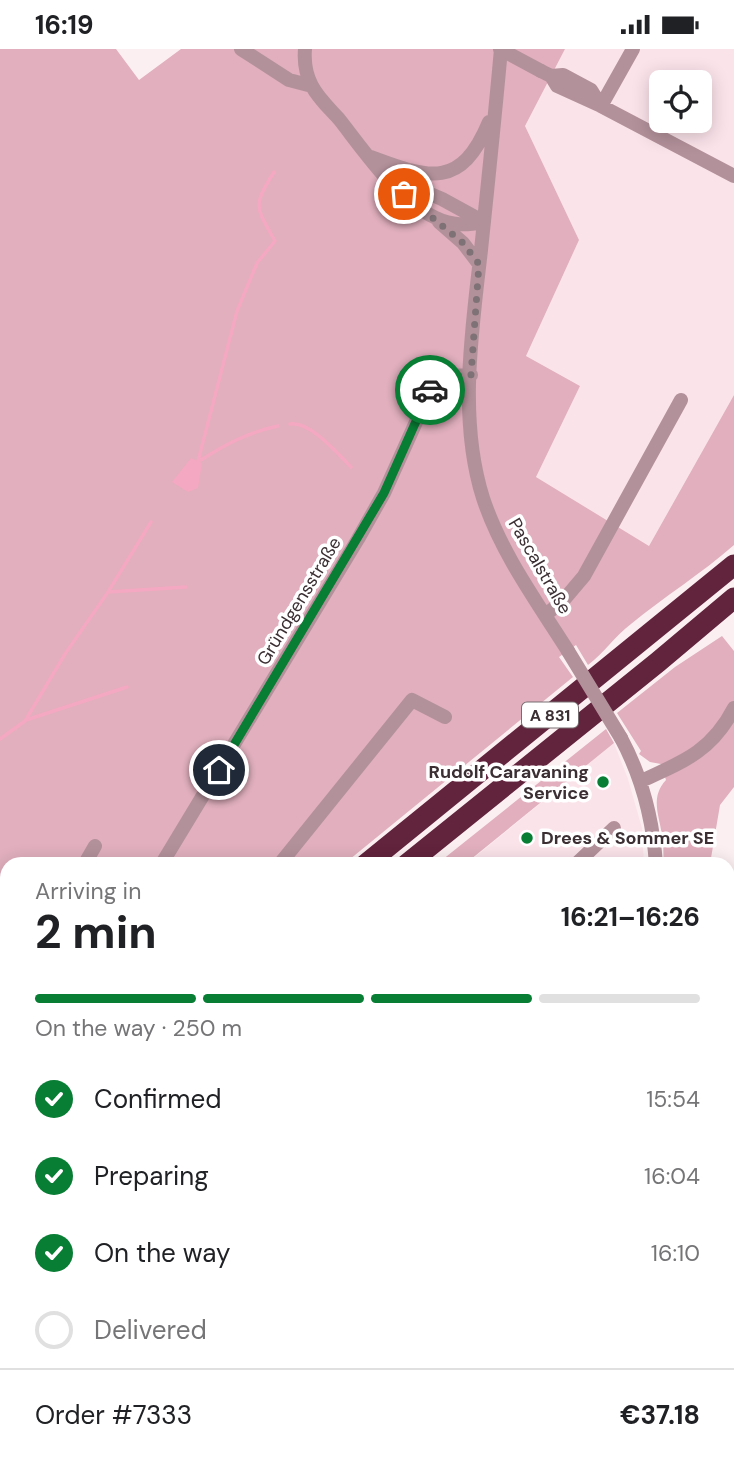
<!DOCTYPE html>
<html lang="en">
<head>
<meta charset="utf-8">
<style>
  :root { --surface:#fff; --page:#f6f6f6; --text:#202124; --muted:#757577; --line:#e0e0e0; --accent:#087d34 }
  body { margin:0; font-family:"DM Sans",sans-serif; background:var(--page); color:var(--text); height:100vh; display:flex; flex-direction:column; font-size:26px; white-space:nowrap }
  * { box-sizing:border-box; margin:0 }
  p { font-size:23px; color:var(--muted) }
  .icon { flex:none; width:38px; height:38px; fill:none; stroke:currentColor; stroke-width:2; stroke-linecap:round; stroke-linejoin:round }
  .map { position:relative; flex:1; overflow:hidden }
  .panel { position:absolute; left:0px; top:808px; width:735px; height:618px; display:flex; flex-direction:column; background:var(--surface); border-radius:21px 21px 0 0; box-shadow:0 4px 18px #0003 }
  .panel>* { flex:none }
  .fabs { position:absolute; left:649px; top:21px; display:grid; gap:14px }
  .fabs a { display:grid; place-items:center; width:63px; height:63px; border-radius:10px; background:var(--surface); box-shadow:0 4px 18px #0003; font-size:35px }
  .pin { position:absolute; display:grid; place-items:center; width:60px; height:60px; color:#fff; margin:-30px; border:4px solid #fff; border-radius:50%; box-shadow:0 2px 7px #0007 }
  .courier { position:absolute; display:grid; place-items:center; width:70px; height:70px; margin:-35px; border:5px solid #087d34; border-radius:50%; background:#fff; color:#222; box-shadow:0 2px 9px #0007 }
  .summary em { font-style:normal; font-weight:700 }
  .summary div { display:flex; flex-direction:column-reverse }
  .summary { display:flex; align-items:center; justify-content:space-between; height:119px; padding:0 35px }
  h1 { font-size:46px; font-weight:700; line-height:52px }
  .bar { display:grid; grid-template-columns:repeat(4,1fr); gap:10px 7px; align-content:center; height:84px; padding:0 35px }
  .bar i { height:9px; border-radius:5px; background:var(--line) }
  .bar .current { background:var(--accent) }
  .bar p { grid-column:span 4 }
  .line { display:flex; align-items:center; gap:18px; padding:0 35px; border-top:2px solid var(--line) }
  .line div { flex:1 }
  ol { padding:0 35px; list-style:none }
  li { display:flex; align-items:center; gap:21px; height:77px }
  li p { margin-inline-start:auto }
  li .icon { padding:7px; border-radius:50%; background:var(--accent); color:#fff; stroke-width:4 }
  li:last-child { color:var(--muted) }
  li i { width:38px; height:38px; border:4px solid var(--line); border-radius:50% }
  .status { display:flex; justify-content:space-between; align-items:center; height:49px; padding:0 35px; background:var(--surface); direction:ltr }
  .status svg { height:19px; fill:currentColor }
  .map>svg:first-child { display:block }
  .built { fill:#fbe3ea; fill-rule:evenodd }
  .green { fill:#e1afbe }
  .water { fill:#f5a8c1 }
  .lines { fill:none; stroke-linecap:round; stroke-linejoin:round }
  .stream { stroke:#f5a8c1; stroke-width:3.5 }
  .minor { stroke:#b3919b; stroke-width:14 }
  .highway { stroke:#62233c; stroke-width:21 }
  .minor-bridge { stroke:#b3919b; stroke-width:14 }
  .done { stroke:#7f7276; stroke-width:7; stroke-dasharray:0 12.6 }
  .route { stroke:#087d34; stroke-width:9 }
  .poi-dot { fill:#087d34; stroke:#fff; stroke-width:2.5 }
  .labels { text-anchor:middle; stroke-width:7; stroke-linejoin:round; paint-order:stroke }
  .shield { fill:#fff; stroke:#766d70; stroke-width:2 }
  .shield-label { font-size:16px; font-weight:bold; fill:#3b2f33 }
  .street-label { font-size:18px; fill:#3b2f33; stroke:#fff }
  .poi-label { font-size:18px; font-weight:bold; fill:#3b2f33; stroke:#fff; text-anchor:end }
</style>
</head>
<body>
<div class="status"><b>16:19</b><svg viewBox="0 0 49 12"><path d="M0 12V9h3v3zM5 12V6h3v6zM10 12V3h3v9zM15 12V0h3v12zM26 1h20v11H26zM47 4h2v5h-2z"/></svg></div>
<div class="map">
<svg width="734" height="1426" viewBox="0 0 734 1426">
  <rect width="100%" height="100%" fill="#fceff2"/>
  <!-- built -->
  <path class="built" d="M565,0h169v346l-85,151 -113,-69 44,-91 -54,-30 53,-116 -54,-114zM662,33h38v39h-38z
    M614,694l14,36 14,49 2,36 -179,1z
    M7,1369v50h245l-6,7h-246v-41z"/>
  <!-- green -->
  <path class="green" d="M0,0h116l23,31 42,-31h384l-40,77 54,114 -53,116 54,30 -44,91 113,69 85,-151v150c-33,29 -69,51 -103,79 -16,12 -27,29 -43,41l-12,-20 -17,12 14,20 -229,187 -337,1v225l-7,11z
    M722,587l12,15v136l-14,18 -10,59h-46c-1,-9 0,-19 -2,-29 -3,-20 -12,-38 4,-55l-5,-16 -11,-2 -11,-8 2,-3 -24,-38 58,-46z
    M606,680l8,14 -149,121h-28z
    M728,852l6,1v157l-6,-1z
    M7,1320v49l-7,16v-52z"/>
  <!-- water -->
  <path class="water" d="M191,409l11,5 -4,25 -10,4 -16,-10z"/>
  <g class="lines">
    <!-- stream -->
    <path class="stream" d="M290,375c20,-3 47,29 61,43
      M201,411c25,-16 48,-28 77,-34
      M197,416l40,-154 20,-48 18,-22c-19,-34 -23,-34 -1,-69
      M108,543l78,-5
      M26,671l101,-33
      M0,690l25,-18 40,-67 43,-62 43,-70"/>
    <!-- minor -->
    <path class="minor" d="M241,0l48,31 23,6
      M305,0c-1,12 1,26 7,37 6,12 18,23 27,33 26,33 58,81 97,99 16,8 31,7 48,4
      M501,0c-6,67 -13,134 -20,201 -9,80 -23,169 2,248 18,55 54,104 85,153
      M541,22l10,5 6,10 44,20 133,70
      M551,27l12,-1 28,15 10,16
      M601,57l32,-57
      M371,108c59,22 90,32 118,-35
      M395,128l7,5 40,17 42,23
      M439,173l24,21 16,21
      M545,566l17,-13 22,-26 97,-176
      M621,689c22,41 32,81 35,127
      M641,732c42,-19 71,-30 93,-73
      M84,816l11,-19
      M161,816l197,-326 26,-46 51,-113 10,-4 26,-1
      M279,816l133,-165 33,17
      M575,816l39,-37
      M728,919l6,-6
      M0,959l7,-10
      M728,984l6,3
      M728,1083l6,4
      M0,1084l7,-12
      M728,1175l6,-9
      M728,1362l6,1
      M395,1419l4,7
      M491,1419l8,7
      M600,1419l10,7
      M1,1426l6,-12
      M135,1426l4,-7
      M266,1426l6,-7
      M644,1426v-7"/>
    <!-- highway -->
    <path class="highway" d="M365,816l369,-300
      M406,816l252,-203 76,-64
      M0,1216l7,-12
      M0,1243l7,-12
      M0,1296l7,-14"/>
    <!-- minor-bridge -->
    <path class="minor-bridge" d="M500,0l41,22
      M568,602l53,87"/>
  </g>
  <g class="lines">
    <!-- done -->
    <path class="done" d="M404,145l59,49 16,21 -8,111 -26,1 -10,4 -5,10"/>
    <!-- route -->
    <path class="route" d="M219,721l165,-277 46,-103"/>
  </g>
  <!-- markers -->
  <g class="poi-dot">
    <circle cx="603" cy="733" r="7"/>
    <circle cx="527" cy="789" r="7"/>
  </g>
  <g class="labels">
    <!-- shield labels -->
    <rect class="shield" x="522" y="653.5" width="56" height="25" rx="5"/>
    <g class="shield-label">
      <text x="550" y="672">A 831</text>
    </g>
    <!-- street labels -->
    <g class="street-label">
      <text transform="translate(540 517) rotate(60)" y="6">Pascalstraße</text>
      <text transform="translate(299 552) rotate(-59)" y="6">Gründgensstraße</text>
    </g>
    <!-- poi labels -->
    <g class="poi-label">
      <text x="589" y="729">Rudolf Caravaning<tspan x="589" dy="21">Service</tspan></text>
      <text x="541" y="795" text-anchor="start">Drees &amp; Sommer SE</text>
    </g>
  </g>
</svg>
<div class="fabs">
<a><svg class="icon" aria-label="locate" viewBox="0 0 24 24"><circle cx="12" cy="12" r="6"/><path d="M12 2v4M12 18v4M2 12h4M18 12h4"/></svg></a>
</div>
<div class="pin" style="left:404px;top:145px;background:#ea580c"><svg class="icon" aria-label="bag" viewBox="0 0 24 24"><path d="M5 8h14l-1 12H6zM9 8a3 3 0 0 1 6 0"/></svg></div>
<div class="pin" style="left:219px;top:721px;background:#1f2937"><svg class="icon" aria-label="home" viewBox="0 0 24 24"><path d="M3 11l9-7 9 7M6 9v11h12V9"/></svg></div>
<div class="courier" style="left:430px;top:341px"><svg class="icon" aria-label="car" viewBox="0 0 24 24"><path d="M5 17H2v-5l4-1 3-4h7l3 4 3 1v5h-3M9 17h6M6 11h13"/><circle cx="7" cy="17" r="2"/><circle cx="17" cy="17" r="2"/></svg></div>
<section class="panel">
<div class="summary"><div><h1>2 min</h1><p>Arriving in</p></div><em>16:21–16:26</em></div>
<div class="bar"><i class="current"></i><i class="current"></i><i class="current"></i><i></i><p>On the way · 250 m</p></div>
<ol>
<li><svg class="icon" aria-label="check" viewBox="0 0 24 24"><path d="M5 12l5 5 9-10"/></svg>Confirmed<p>15:54</p></li>
<li><svg class="icon" aria-label="check" viewBox="0 0 24 24"><path d="M5 12l5 5 9-10"/></svg>Preparing<p>16:04</p></li>
<li><svg class="icon" aria-label="check" viewBox="0 0 24 24"><path d="M5 12l5 5 9-10"/></svg>On the way<p>16:10</p></li>
<li><i></i>Delivered</li>
</ol>
<div class="line" style="height:91px"><div>Order #7333</div><b>€37.18</b></div>
</section>
</div>
</body>
</html>
